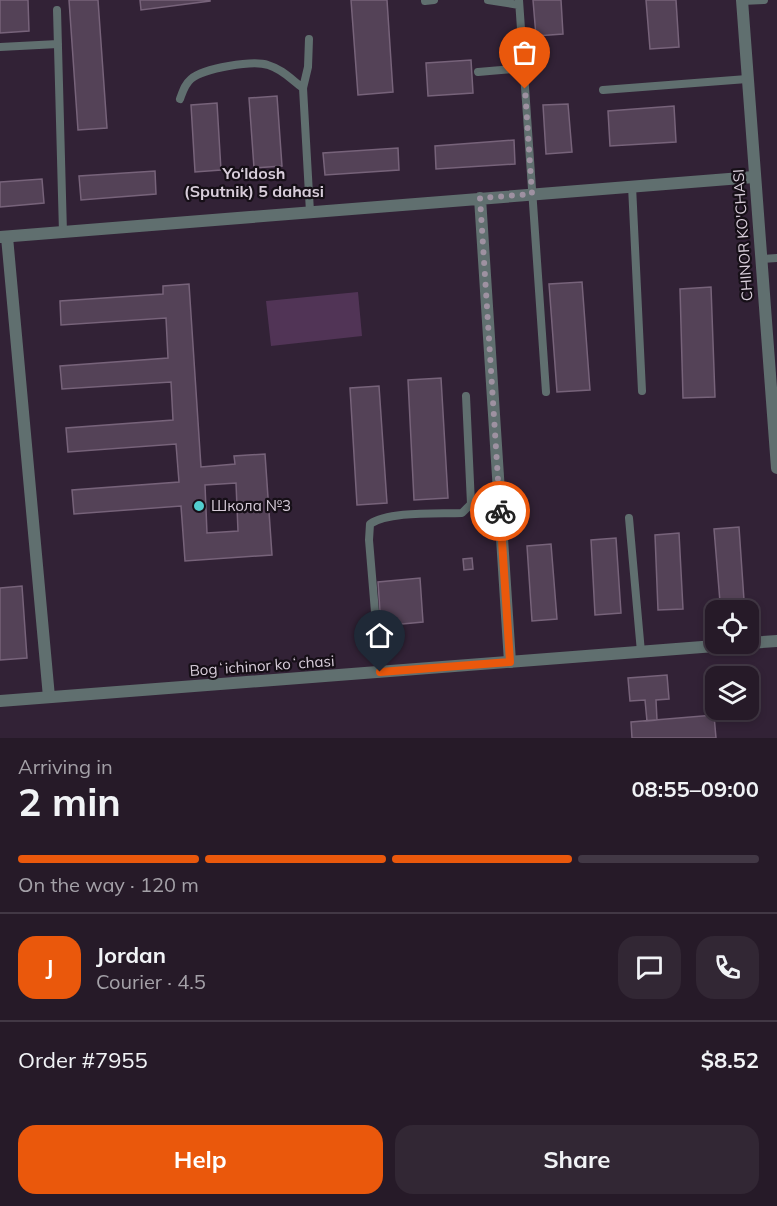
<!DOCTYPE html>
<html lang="en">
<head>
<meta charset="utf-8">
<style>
  :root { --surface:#261a28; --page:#322734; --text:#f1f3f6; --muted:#a4a1a8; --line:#423845; --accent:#ea580c }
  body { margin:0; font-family:Mulish,sans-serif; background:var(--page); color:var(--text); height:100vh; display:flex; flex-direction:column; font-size:22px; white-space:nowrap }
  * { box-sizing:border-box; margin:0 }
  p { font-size:20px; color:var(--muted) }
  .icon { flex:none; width:33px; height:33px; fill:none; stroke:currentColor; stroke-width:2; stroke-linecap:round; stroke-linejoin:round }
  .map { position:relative; height:738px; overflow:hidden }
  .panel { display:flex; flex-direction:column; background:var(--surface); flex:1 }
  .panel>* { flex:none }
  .controls { position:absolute; left:705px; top:600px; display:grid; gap:12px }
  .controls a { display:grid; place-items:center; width:54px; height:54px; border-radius:12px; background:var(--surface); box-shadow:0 3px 9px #0003,0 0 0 2px var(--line); font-size:30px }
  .pin { position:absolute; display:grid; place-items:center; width:51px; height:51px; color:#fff; margin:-62px -26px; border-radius:50% 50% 50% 0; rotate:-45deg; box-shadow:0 0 6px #0007 }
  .pin .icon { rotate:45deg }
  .courier { position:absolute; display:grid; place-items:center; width:60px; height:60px; margin:-30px; border:4px solid #ea580c; border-radius:50%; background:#fff; color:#222; box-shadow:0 2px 8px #0007 }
  .summary em { font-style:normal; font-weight:700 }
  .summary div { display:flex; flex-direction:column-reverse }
  .summary { display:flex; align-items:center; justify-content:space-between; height:102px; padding:0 18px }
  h1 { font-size:39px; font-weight:700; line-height:45px }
  .bar { display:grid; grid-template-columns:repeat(4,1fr); gap:9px 6px; align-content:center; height:72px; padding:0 18px }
  .bar i { height:8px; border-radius:4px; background:var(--line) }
  .bar .selected { background:var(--accent) }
  .bar p { grid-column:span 4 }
  .line { display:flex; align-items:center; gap:15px; padding:0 18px; border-top:2px solid var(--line) }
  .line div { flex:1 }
  .round { display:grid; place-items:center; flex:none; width:63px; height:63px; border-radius:18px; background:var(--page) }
  .cta { display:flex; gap:12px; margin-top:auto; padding:12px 18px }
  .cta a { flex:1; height:69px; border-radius:18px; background:var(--accent); color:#fff; font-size:24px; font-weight:700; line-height:69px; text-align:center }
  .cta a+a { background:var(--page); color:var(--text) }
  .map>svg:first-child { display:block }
  .green { fill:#513456 }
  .building { fill:#544257; stroke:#77637a; stroke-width:1.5; fill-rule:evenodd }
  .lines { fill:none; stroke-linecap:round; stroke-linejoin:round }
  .service { stroke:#606f6f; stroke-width:8 }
  .minor { stroke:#606f6f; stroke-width:12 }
  .tertiary { stroke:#606f6f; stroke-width:12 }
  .done { stroke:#9e91a1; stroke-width:6; stroke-dasharray:0 10.8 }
  .route { stroke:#ea580c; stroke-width:8 }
  .poi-dot { fill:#52cdcf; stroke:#160f17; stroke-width:2 }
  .labels { text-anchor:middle; stroke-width:4.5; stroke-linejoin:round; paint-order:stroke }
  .street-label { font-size:15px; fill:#d8cdda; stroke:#160f17 }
  .poi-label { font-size:15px; fill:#d8cdda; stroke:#160f17; text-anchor:start }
  .neighbourhood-label { font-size:16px; font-weight:bold; fill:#d8cdda; stroke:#160f17 }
</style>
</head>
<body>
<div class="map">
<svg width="777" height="738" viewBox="0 0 777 738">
  <rect width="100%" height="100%" fill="#322236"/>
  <!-- green -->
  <path class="green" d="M358,292l4,44 -91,10 -5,-45z"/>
  <!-- building -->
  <path class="building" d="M0,0h28l1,31 -29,2z
    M69,0h29l9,128 -29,2z
    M140,0h70v1l-69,9z
    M351,0h36l6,92 -35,3z
    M533,0h28l2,34 -27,2z
    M646,0h30l3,47 -29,2z
    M471,60l2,33 -45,3 -2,-33z
    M277,96l5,70 -28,2 -5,-70z
    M217,103l4,67 -26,2 -4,-67z
    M568,104l4,48 -26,2 -3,-49z
    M674,106l2,36 -66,4 -2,-35z
    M514,140l1,24 -79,5 -1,-23z
    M398,148l1,22 -74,5 -2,-22z
    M155,171l1,23 -75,6 -2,-24z
    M42,179l2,24 -44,4v-25z
    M582,282l8,108 -33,2 -8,-108z
    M189,284l12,183 34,-3 -1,-8 31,-2 7,101 -87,6 -4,-55 -107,8 -2,-24 107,-8 -3,-38 -108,8 -2,-24 107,-8 -2,-38 -109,7 -2,-23 108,-8 -2,-40 -105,7 -1,-24 103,-7v-8zM236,483l2,48 -31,2 -2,-48z
    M711,287l4,110 -32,1 -3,-109z
    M441,378l7,120 -34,2 -6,-120z
    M379,386l8,117 -30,2 -7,-117z
    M739,527l5,73 -24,2 -6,-73z
    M679,533l4,76 -25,1 -3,-75z
    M616,538l5,75 -26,2 -4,-75z
    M551,544l6,75 -25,2 -5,-75z
    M472,558l1,11 -9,1 -1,-11z
    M420,578l3,44 -42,4 -3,-44z
    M22,586l5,72 -27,2v-72z
    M667,675l2,24 -13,1 1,20 -10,1 -2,-21 -15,1 -2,-23z
    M714,715l2,23h-84l-1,-16z"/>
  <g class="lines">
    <!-- service -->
    <path class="service" d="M488,0l31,5
      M519,0l27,392
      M425,1l9,-1
      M742,1l22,-1
      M57,10l6,223
      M309,39l-1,28 -5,21 7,124
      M0,47l58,-3
      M478,72l46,-4
      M603,90l144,-11
      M180,99c3,-8 5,-15 11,-20 13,-11 62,-19 77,-14 14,4 24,15 35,23
      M632,186l10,205
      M760,259l17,-1
      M629,518l12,134
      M380,672l-11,-132 1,-16c19,-13 67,-10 92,-11l9,-9 -5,-108"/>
    <!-- minor -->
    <path class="minor" d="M480,198l30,464
      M0,237l754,-60
      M7,237l42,460"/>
    <!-- tertiary -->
    <path class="tertiary" d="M742,0l35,468
      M748,643l29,-2
      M0,701l741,-57"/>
  </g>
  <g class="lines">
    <!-- done -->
    <path class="done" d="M500,511l-20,-313 52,-4 -7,-105"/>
    <!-- route -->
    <path class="route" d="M380,672l130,-10 -10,-151"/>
  </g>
  <!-- markers -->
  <circle class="poi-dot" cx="199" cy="506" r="6"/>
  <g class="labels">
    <!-- street labels -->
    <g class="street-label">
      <text transform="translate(743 235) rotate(-94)" y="5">CHINOR KO'CHASI</text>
      <text transform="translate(262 666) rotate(-4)" y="5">Bogʻichinor koʻchasi</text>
    </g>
    <!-- poi labels -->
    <g class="poi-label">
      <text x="211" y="511">Школа №3</text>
    </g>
    <!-- neighbourhood labels -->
    <g class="neighbourhood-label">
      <text x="254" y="179">Yo‘ldosh<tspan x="254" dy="18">(Sputnik) 5 dahasi</tspan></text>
    </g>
  </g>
</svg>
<div class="controls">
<a><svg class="icon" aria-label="locate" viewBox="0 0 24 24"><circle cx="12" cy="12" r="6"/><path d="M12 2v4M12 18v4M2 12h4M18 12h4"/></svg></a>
<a><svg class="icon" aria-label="layers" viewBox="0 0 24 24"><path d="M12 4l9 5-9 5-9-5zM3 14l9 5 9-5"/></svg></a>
</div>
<div class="pin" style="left:525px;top:89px;background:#ea580c"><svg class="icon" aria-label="bag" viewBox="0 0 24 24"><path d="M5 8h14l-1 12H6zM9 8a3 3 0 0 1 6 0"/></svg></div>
<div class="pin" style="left:380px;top:672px;background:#1f2937"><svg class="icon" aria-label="home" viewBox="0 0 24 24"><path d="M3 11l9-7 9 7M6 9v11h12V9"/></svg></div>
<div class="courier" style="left:500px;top:511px"><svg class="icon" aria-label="bike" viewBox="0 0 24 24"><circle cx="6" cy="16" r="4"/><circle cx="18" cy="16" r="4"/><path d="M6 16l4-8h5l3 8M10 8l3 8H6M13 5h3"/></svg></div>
</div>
<section class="panel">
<div class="summary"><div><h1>2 min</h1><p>Arriving in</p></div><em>08:55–09:00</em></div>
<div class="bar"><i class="selected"></i><i class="selected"></i><i class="selected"></i><i></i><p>On the way · 120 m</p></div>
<div class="line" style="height:108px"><b class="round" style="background:var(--accent);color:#fff">J</b><div><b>Jordan</b><p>Courier · 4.5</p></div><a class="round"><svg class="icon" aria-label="chat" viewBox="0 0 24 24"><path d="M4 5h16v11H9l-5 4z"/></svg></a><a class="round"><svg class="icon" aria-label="phone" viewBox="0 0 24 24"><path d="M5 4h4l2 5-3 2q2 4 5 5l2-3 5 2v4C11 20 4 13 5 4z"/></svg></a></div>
<div class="line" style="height:78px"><div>Order #7955</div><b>$8.52</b></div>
<div class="cta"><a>Help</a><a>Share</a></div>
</section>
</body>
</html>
